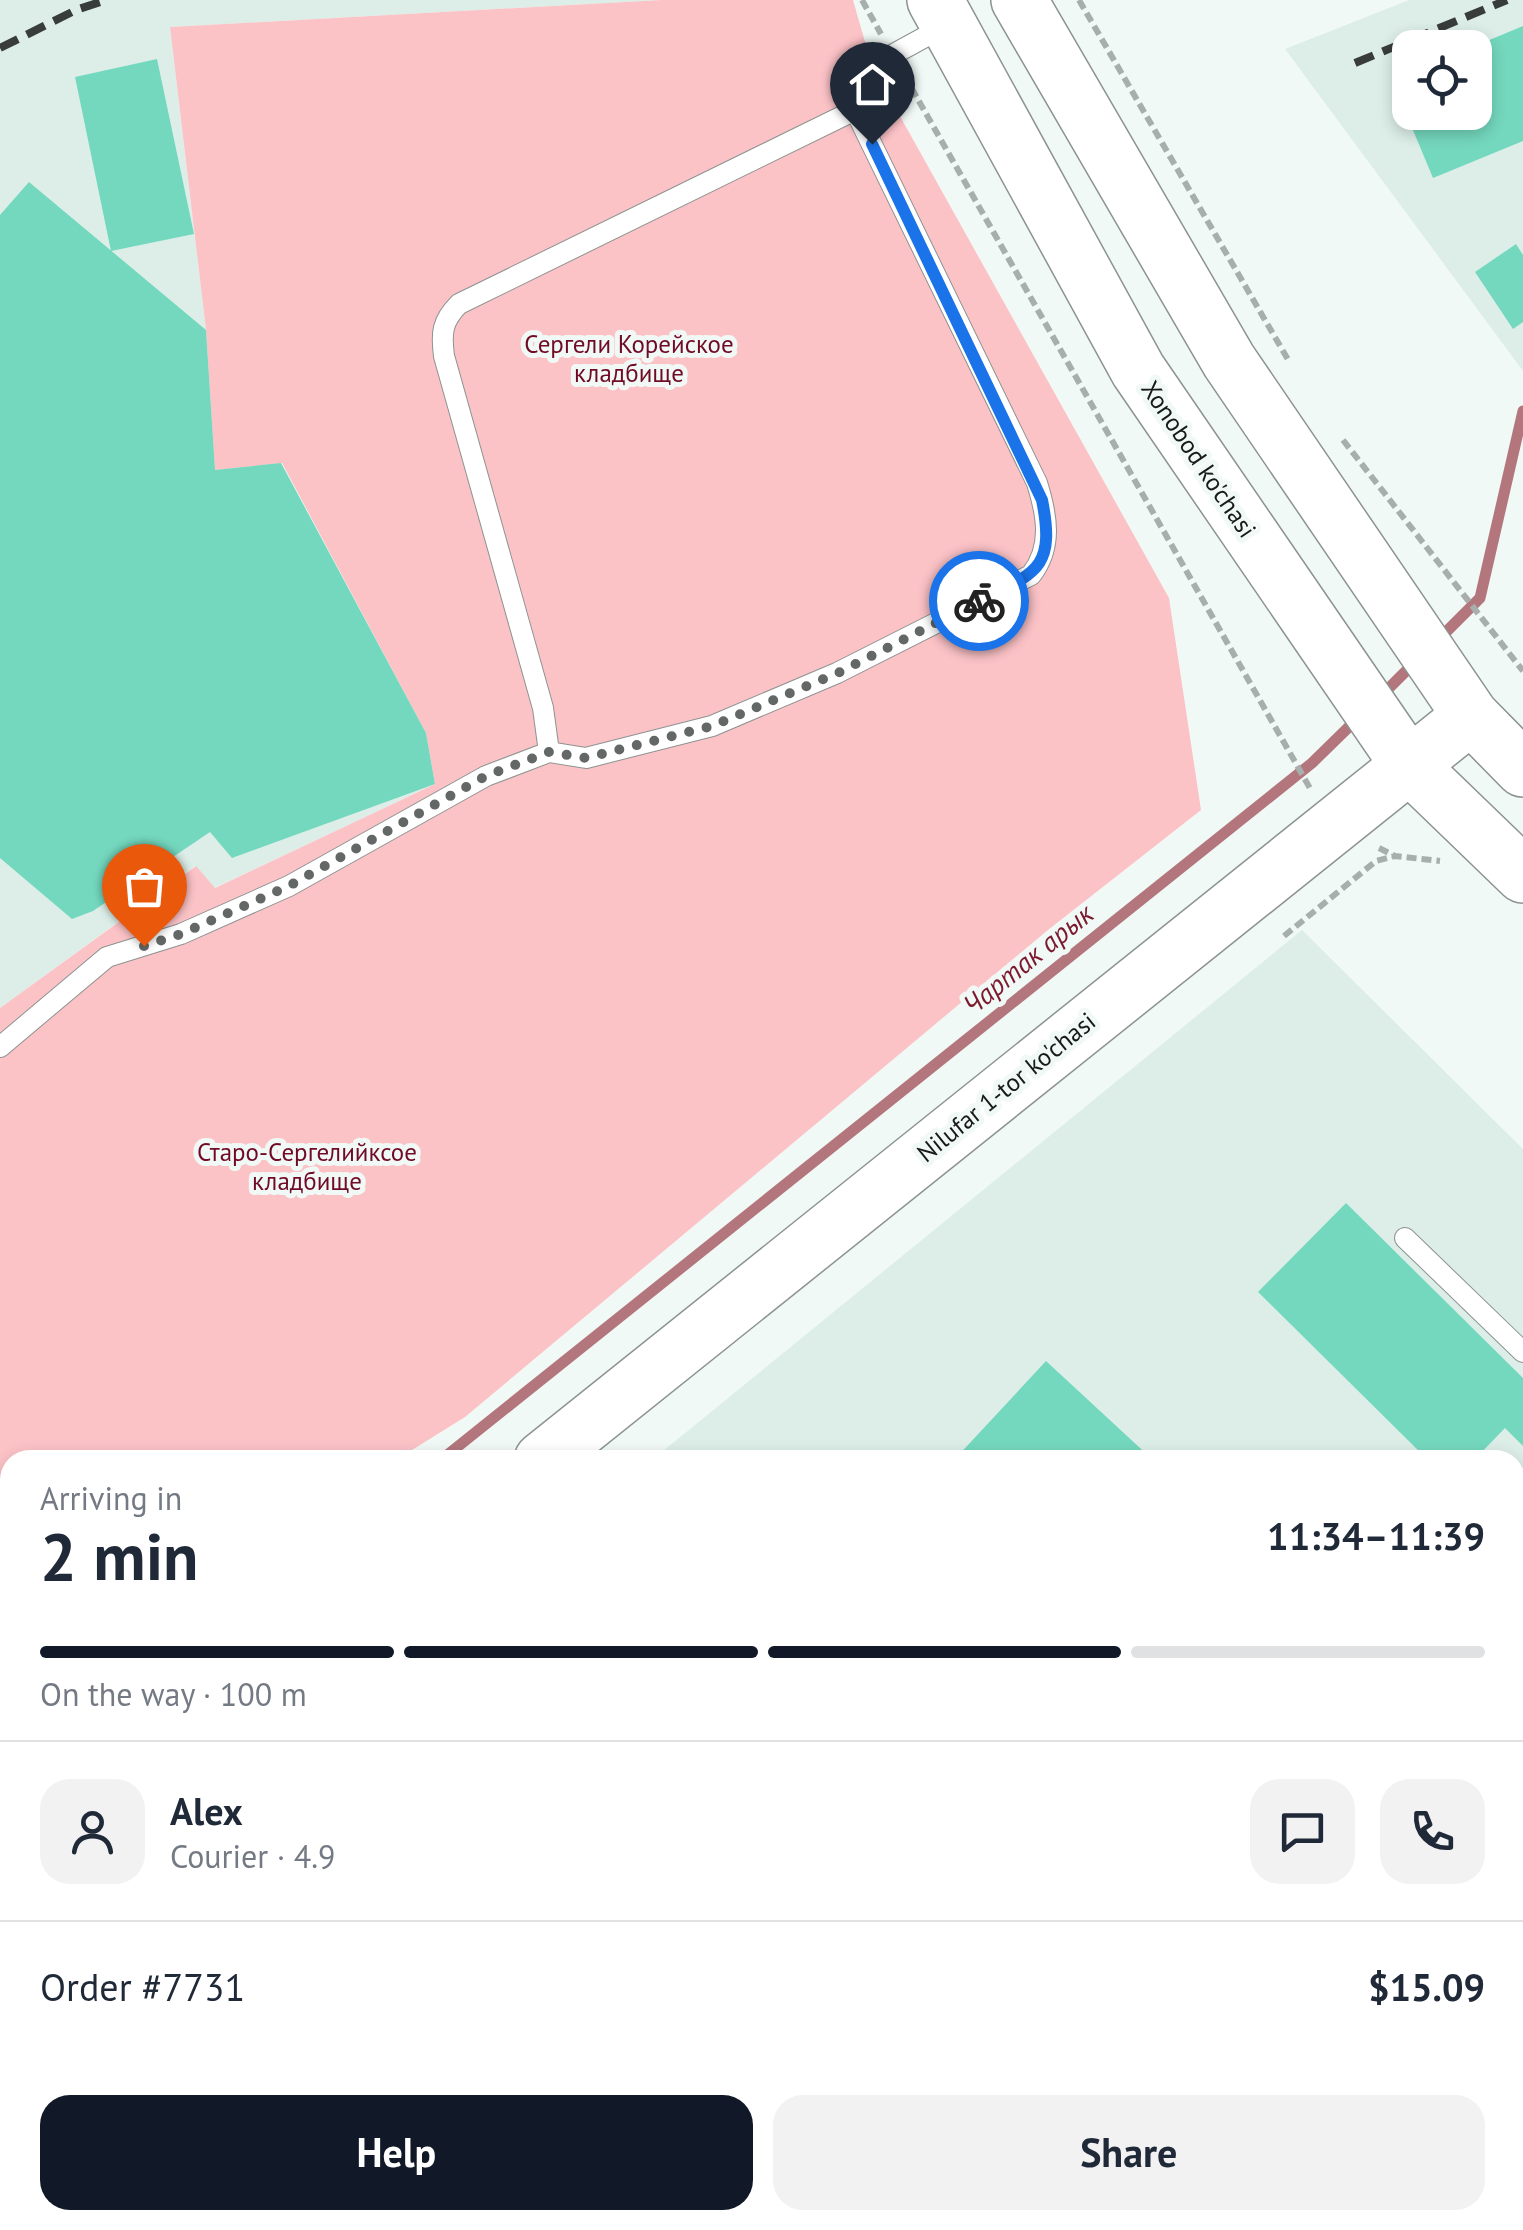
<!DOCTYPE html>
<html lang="en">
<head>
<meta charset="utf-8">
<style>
  :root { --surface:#fff; --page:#f2f2f3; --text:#1f2937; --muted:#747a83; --line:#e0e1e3; --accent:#111827 }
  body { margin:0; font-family:"PT Sans",sans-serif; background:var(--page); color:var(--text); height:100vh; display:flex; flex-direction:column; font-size:38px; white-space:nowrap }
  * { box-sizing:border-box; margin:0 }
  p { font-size:32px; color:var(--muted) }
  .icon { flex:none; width:55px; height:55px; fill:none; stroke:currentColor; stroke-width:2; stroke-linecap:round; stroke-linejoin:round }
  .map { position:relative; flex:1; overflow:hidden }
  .sheet { position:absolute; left:0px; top:1450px; width:1525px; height:780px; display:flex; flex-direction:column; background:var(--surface); border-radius:30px 30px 0 0; box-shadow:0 5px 15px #0003 }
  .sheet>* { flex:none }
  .controls { position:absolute; left:1392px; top:30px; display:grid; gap:20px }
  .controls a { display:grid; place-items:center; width:100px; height:100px; border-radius:20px; background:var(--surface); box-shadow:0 5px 15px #0003; font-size:50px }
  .pin { position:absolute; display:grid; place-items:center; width:85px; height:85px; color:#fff; margin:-102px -42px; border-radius:50% 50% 50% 0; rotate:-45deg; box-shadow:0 0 10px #0007 }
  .pin .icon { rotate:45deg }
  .courier { position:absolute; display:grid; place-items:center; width:100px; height:100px; margin:-50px; border:8px solid #1a73e8; border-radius:50%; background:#fff; color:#222; box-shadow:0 2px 12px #0007 }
  .headline em { font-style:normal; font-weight:800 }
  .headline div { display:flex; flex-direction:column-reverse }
  .headline { display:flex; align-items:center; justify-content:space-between; height:170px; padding:0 40px }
  h1 { font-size:65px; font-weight:800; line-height:75px }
  .bar { display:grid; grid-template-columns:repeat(4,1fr); gap:15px 10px; align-content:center; height:120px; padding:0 40px }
  .bar i { height:12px; border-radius:8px; background:var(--line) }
  .bar .current { background:var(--accent) }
  .bar p { grid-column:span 4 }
  .line { display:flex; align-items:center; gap:25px; padding:0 40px; border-top:2px solid var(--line) }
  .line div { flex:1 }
  .round { display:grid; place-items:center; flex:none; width:105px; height:105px; border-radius:30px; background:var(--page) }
  .cta { display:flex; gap:20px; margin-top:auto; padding:20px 40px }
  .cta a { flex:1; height:115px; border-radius:30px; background:var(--accent); color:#fff; font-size:40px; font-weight:800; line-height:115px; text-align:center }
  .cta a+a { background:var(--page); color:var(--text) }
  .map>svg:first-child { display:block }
  .built { fill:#ddeee9; fill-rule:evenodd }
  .green { fill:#fcc3c7 }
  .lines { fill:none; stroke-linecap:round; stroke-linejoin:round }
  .stream { stroke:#b2767c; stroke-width:11 }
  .building { fill:#74d8be }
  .lane-casing { stroke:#8c9391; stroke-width:22 }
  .secondary-casing { stroke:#8c9391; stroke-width:58 }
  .path { stroke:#a8aeac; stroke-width:6; stroke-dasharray:10 5; stroke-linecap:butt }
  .lane { stroke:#fff; stroke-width:20 }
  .secondary { stroke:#fff; stroke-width:55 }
  .rail { stroke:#383c3b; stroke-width:8; stroke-dasharray:20 10; stroke-linecap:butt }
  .done { stroke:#636866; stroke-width:10; stroke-dasharray:0 18 }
  .route { stroke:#1a73e8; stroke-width:12 }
  .labels { text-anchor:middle; stroke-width:10; stroke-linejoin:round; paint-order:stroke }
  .park-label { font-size:25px; fill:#700a25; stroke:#f1f9f6 }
  .street-label { font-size:25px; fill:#171a19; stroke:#f1f9f6 }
  .water-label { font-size:28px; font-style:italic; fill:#7c192e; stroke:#f1f9f6 }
</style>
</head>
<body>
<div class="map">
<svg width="1523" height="2230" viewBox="0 0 1523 2230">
  <rect width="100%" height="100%" fill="#f1f9f6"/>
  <!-- built -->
  <path class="built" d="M0,0h661l-491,27 36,303 10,139 65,-6 145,270 9,51 -221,104 -19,-22 -195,142z
    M1409,0h114v371l-238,-322zM1410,48h65v64h-65z
    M1302,930l221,219v1081h-1523v-239l10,-8v237h1505v-760h-863z"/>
  <!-- green -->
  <path class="green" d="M661,0h192l19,66 297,532 32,212 -153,120 -583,487 -69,43h-386v293l-10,8v-753l196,-142 19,22 220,-104 -9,-51 -144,-270 -67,7 -9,-140 -36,-303z"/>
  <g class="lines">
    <!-- stream -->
    <path class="stream" d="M1438,640l42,-42 43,-187
      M1381,696l36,-36
      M441,1460l871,-697 45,-44
      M0,1815l10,-8"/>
  </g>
  <!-- building -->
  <path class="building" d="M1523,26v115l-90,37 -41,-98 18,-7v39h65v-66z
    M157,59l37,175 -83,17 -36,-174z
    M29,182l177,148 9,140 66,-7 145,270 9,51 -203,74 -22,-26 -117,79 -21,8 -72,-61v-643z
    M1516,244l7,11v67l-10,7 -38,-57z
    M1346,1203l177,175v68l-18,-18 -31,32h-46l-170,-168z
    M1046,1361l107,99h-199z
    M1515,1795l8,7v329l-8,-7z
    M1515,2212l8,7v11h-1156l9,-10h1139z
    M48,2220h214l11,10h-235z"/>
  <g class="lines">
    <!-- lane casing -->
    <g class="lane-casing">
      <path id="lane" d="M549,752l-6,-44 -99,-352c-3,-23 -2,-35 15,-52l396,-194 17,-44 73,-40
        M0,1047l107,-90 74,-23 108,-48 197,-110 63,-24 37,6 126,-32 125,-53 194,-98c22,-28 16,-60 6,-92l-182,-373
        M1405,1238l118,114"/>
    </g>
    <!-- secondary casing -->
    <g class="secondary-casing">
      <path id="secondary" d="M935,0l203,370 270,394 115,111
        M1019,0l210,361 242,355 52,53
        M542,1460l929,-744
        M0,1895l10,-8"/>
    </g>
    <!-- path -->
    <path class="path" d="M862,0l19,34
      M1079,0l211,363
      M904,75l407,715
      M1343,440l180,231
      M1379,848l16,8
      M1284,936l92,-75 19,-5 45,5"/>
    <!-- lane -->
    <use href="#lane" class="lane"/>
    <!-- secondary -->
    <use href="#secondary" class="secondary"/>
    <!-- rail -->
    <path class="rail" d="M0,48l76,-38 30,-10
      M1355,63l152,-63"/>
  </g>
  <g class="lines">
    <!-- done -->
    <path class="done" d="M144,946l37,-12 108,-48 197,-110 63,-24 37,6 126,-32 126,-53 141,-72"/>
    <!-- route -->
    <path class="route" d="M872,144l170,356c14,70 -7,73 -63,101"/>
  </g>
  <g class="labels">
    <!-- park labels -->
    <g class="park-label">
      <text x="629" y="353">Сергели Корейское<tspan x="629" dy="29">кладбище</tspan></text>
      <text x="307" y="1161">Старо-Сергелийксое<tspan x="307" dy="29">кладбище</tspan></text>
    </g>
    <!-- street labels -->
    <g class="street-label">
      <text transform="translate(1199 459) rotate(56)" y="9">Xonobod ko'chasi</text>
      <text transform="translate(1006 1087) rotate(-39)" y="9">Nilufar 1-tor ko'chasi</text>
    </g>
    <!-- water labels -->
    <g class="water-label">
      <text transform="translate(1028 959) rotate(-39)" y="10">Чартак арык</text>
    </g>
  </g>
</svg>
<div class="controls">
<a><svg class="icon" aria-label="locate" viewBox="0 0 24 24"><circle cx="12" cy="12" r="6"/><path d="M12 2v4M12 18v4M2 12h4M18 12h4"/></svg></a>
</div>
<div class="pin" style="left:144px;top:946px;background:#ea580c"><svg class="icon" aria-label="bag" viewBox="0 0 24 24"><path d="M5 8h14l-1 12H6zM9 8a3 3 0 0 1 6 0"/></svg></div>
<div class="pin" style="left:872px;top:144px;background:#1f2937"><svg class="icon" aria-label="home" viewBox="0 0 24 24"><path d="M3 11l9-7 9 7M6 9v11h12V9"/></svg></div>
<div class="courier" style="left:979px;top:601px"><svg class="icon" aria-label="bike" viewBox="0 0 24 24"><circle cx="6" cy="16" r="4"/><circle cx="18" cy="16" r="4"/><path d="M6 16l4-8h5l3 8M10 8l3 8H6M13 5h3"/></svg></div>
<section class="sheet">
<div class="headline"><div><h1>2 min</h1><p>Arriving in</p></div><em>11:34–11:39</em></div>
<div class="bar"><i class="current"></i><i class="current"></i><i class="current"></i><i></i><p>On the way · 100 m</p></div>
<div class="line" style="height:180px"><a class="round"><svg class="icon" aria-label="person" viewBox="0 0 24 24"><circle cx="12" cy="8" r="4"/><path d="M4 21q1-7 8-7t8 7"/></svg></a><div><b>Alex</b><p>Courier · 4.9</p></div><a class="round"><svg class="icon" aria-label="chat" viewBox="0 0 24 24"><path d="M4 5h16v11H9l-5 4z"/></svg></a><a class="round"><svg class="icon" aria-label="phone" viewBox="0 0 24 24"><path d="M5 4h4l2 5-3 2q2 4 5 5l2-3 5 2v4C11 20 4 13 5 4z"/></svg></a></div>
<div class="line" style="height:130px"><div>Order #7731</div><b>$15.09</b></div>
<div class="cta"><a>Help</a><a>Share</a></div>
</section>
</div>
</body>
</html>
